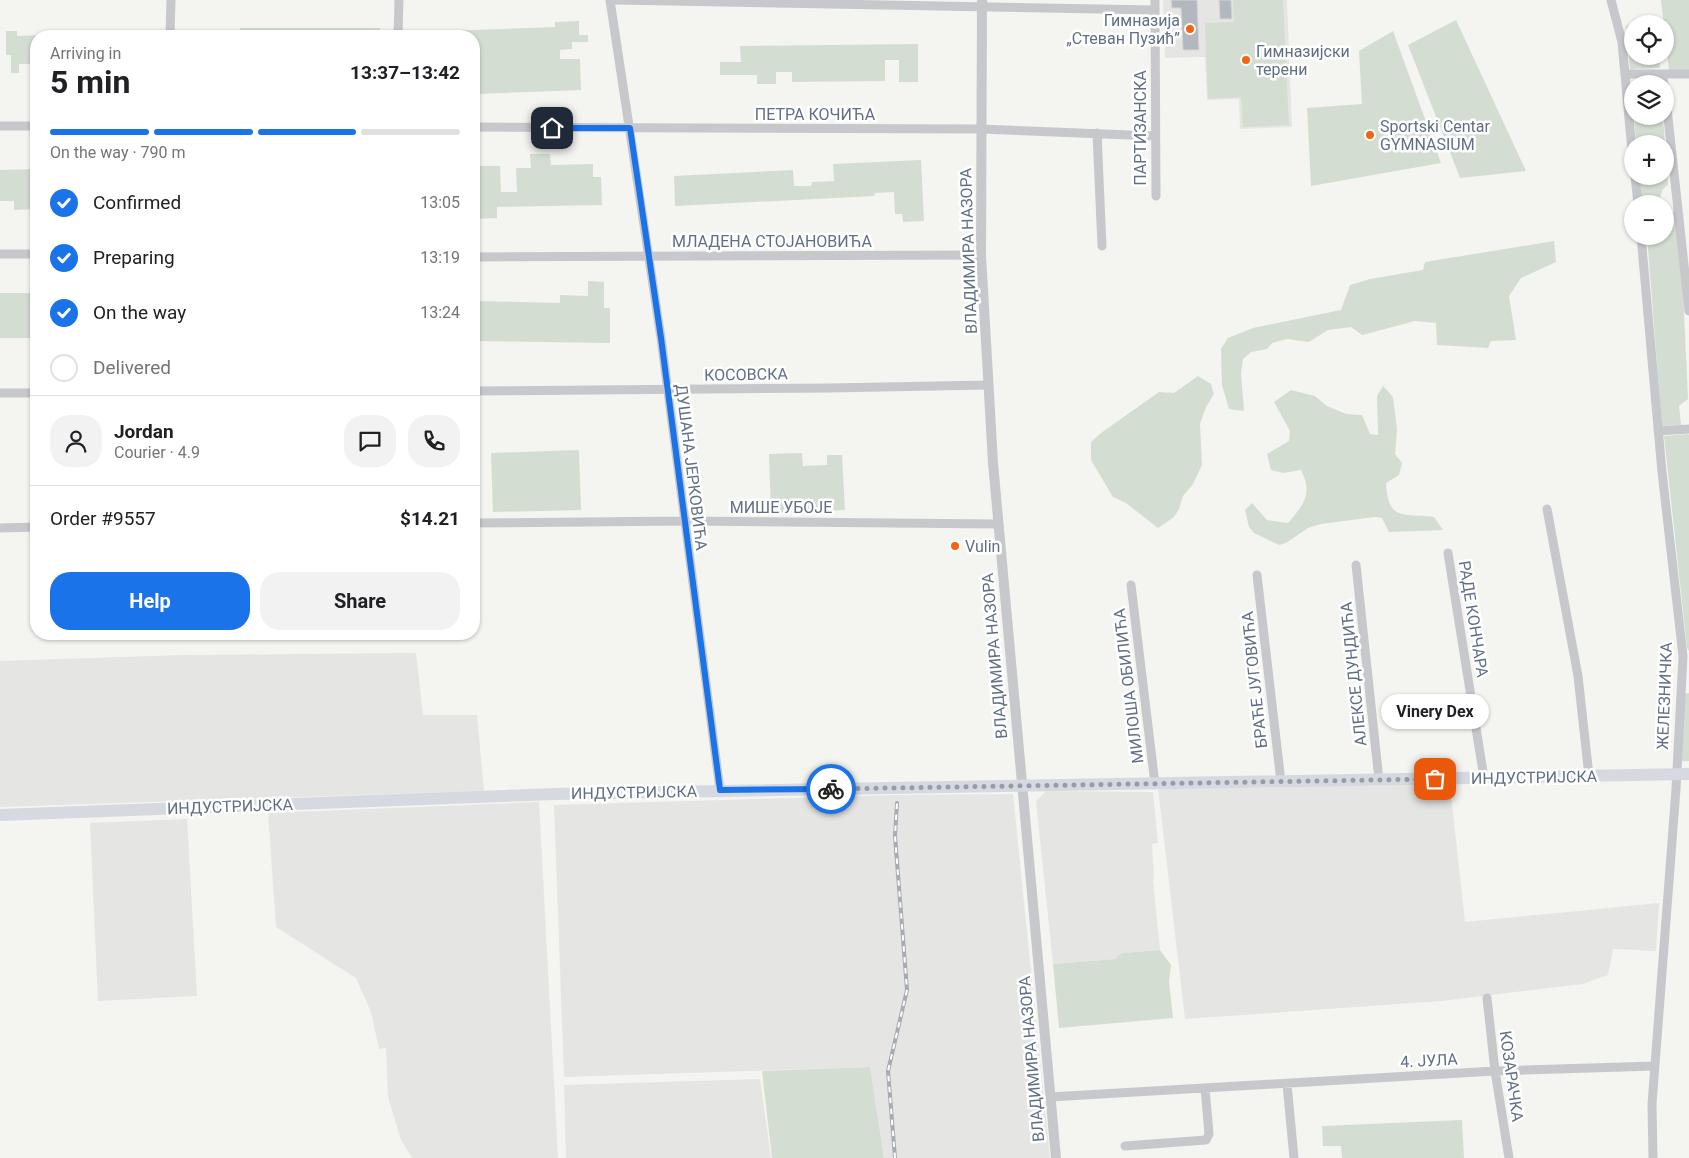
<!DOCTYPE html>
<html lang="en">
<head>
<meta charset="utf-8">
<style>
  :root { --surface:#fff; --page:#f2f2f2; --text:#202124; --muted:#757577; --line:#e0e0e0; --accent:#1a73e8 }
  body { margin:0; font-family:Roboto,sans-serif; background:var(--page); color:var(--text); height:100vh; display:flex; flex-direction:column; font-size:19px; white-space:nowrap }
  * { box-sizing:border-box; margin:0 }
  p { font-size:16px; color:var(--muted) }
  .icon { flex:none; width:28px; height:28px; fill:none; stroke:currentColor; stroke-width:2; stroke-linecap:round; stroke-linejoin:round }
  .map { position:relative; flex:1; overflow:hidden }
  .details { position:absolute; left:30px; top:30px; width:450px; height:610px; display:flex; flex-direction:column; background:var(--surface); border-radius:20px; box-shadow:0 1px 4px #0004 }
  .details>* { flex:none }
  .tools { position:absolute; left:1624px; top:15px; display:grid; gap:10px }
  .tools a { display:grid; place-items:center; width:50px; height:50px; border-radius:50%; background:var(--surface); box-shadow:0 1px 4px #0004; font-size:25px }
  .pin { position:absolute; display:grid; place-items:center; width:42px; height:42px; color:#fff; margin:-21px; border-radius:10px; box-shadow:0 2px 8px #0006 }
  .courier { position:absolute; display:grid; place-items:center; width:50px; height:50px; margin:-25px; border:4px solid #1a73e8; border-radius:50%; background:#fff; color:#222; box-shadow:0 1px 6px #0007 }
  .bubble { position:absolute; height:35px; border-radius:18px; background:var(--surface); box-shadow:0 1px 4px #0004; font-size:16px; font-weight:700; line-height:35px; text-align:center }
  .headline em { font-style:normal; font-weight:700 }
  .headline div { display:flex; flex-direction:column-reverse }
  .headline { display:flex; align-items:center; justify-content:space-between; height:85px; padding:0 20px }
  h1 { font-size:32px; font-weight:700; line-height:38px }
  .bar { display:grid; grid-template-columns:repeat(4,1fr); gap:8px 5px; align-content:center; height:60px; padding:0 20px }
  .bar i { height:6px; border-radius:4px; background:var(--line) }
  .bar .active { background:var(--accent) }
  .bar p { grid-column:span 4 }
  .line { display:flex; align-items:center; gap:12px; padding:0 20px; border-top:1px solid var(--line) }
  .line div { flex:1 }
  .round { display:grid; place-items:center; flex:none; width:52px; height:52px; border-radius:20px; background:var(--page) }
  ol { padding:0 20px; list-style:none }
  li { display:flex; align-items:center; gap:15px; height:55px }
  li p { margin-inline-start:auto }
  li .icon { padding:5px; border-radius:50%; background:var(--accent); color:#fff; stroke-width:4 }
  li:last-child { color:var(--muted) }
  li i { width:28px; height:28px; border:2px solid var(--line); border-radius:50% }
  .primary-button { display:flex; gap:10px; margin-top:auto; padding:10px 20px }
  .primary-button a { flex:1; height:58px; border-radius:20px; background:var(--accent); color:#fff; font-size:20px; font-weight:700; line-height:58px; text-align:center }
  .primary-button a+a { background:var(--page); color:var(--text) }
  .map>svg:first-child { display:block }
  .built { fill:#e5e5e4 }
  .green { fill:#d4ddd1 }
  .building { fill:#b3b8be; stroke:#d5d6d3 }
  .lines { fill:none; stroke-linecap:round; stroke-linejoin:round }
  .minor { stroke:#c6c8cc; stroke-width:9 }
  .tertiary { stroke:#c6c8cc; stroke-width:10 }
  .secondary { stroke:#d6d9df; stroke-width:12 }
  .rail-casing { stroke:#a7abb2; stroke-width:4 }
  .rail { stroke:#fff; stroke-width:2; stroke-dasharray:5.5; stroke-linecap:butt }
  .done { stroke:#949eaa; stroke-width:5; stroke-dasharray:0 9 }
  .route { stroke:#1a73e8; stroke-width:6 }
  .poi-dot { fill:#f36511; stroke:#fff; stroke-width:2 }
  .labels { text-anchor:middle; stroke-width:5; stroke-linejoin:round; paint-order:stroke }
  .poi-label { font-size:16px; fill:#616f84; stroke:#fff; text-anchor:start }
  .street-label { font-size:16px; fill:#616f84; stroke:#fff }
</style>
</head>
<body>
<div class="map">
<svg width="1689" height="1158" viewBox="0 0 1689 1158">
  <rect width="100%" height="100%" fill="#f4f5f0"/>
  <!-- built -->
  <path class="built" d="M1163,0h124l5,127 -52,2 -1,-30 -32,1 -2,-43 -40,1z
    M416,653l7,62h54l7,76 -484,16v-146l183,-6z
    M1400,785l50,1 15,136 194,-19 -3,48 -43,-2 -5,26 -25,9 -142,17 -256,18 -27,-231z
    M1046,791l107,1 5,51 -6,1 2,33 -1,3 7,70 -38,3 -7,6 -62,5 -17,-163z
    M1013,794l37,364h-166l-14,-91 -306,10 -10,-272 342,-10z
    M539,802l19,356h-146l-11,-18 -13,-43 -2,-49 -7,1 -8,-37 -15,-34 -80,-51 -8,-114z
    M187,819l10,177 -99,5 -8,-178z
    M760,1079l11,79h-205l-2,-73z"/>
  <!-- green -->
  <path class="green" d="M1233,0h50l6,125 -46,2 -2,-30 -33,2 -3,-76 29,-1z
    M1661,0h28v70h-20z
    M1456,20l70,151 -66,7 -52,-133z
    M579,21v14h9v7h-16v7l-12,1v9h20l1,31 -107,4v-58h-55v-4l136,-5v-5z
    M1633,24l-1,32h27l1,12 -30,1 -4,-43z
    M240,28h140v8h-140z
    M6,31h11v5l26,-1 -7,1v43h-3v-15h-14v9h-8v-18h-5z
    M1393,31l48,132 -130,23 -4,-78 55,-4 -3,-53z
    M918,44v38h-19v-22h-14v21l-93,1v-10h-16v12h-19v-9h-37v-13h21l-1,-16z
    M1634,116h29l5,69c-8,5 -7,10 -8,19h-18l-3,-28h26v-32h-29z
    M530,154h20l1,11 42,-1v13h8l1,28 -105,2v11l-23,1v-53h26l1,26h16l-1,-24h15z
    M921,160l3,61 -21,1 -1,-8h-7l-1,-22 -19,1 -1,3 -199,10 -1,-30 119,-6 1,16h17l1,-4 22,-1 -1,-17z
    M36,169v40l-22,1v-9h-14v-31z
    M1673,221l3,4 7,65 5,109 -9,7 2,19 -19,1 -15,-190h18v-14z
    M1554,241l2,21 -35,16 -12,18 7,44 -25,1 -3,7 -51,-3 -1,-22 -21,-2 -53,14 -11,-8 -23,3 -19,12 -22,-3 -15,4 -5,6 -16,3 -8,7 -2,14 3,38 -15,-2 -7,-24 -1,-36 7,-11 25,-10 88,-18 9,-25 20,-6 53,-9 2,-8z
    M588,281l16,1v26h6v35l-136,-2v-40l86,2v-8l28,1z
    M0,293h36v36h-4l-1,9h-31z
    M1198,376l13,8 3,10 -8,13 -6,17 2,41 -9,19 -10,12 -4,13 -5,8 -16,11 -32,-25 -13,-6 -22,-37v-18l10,-9 58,-41 15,1z
    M1383,386l10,11 4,33 -2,24 7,9 -3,12 -13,8c2,39 18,30 48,34l9,13 -54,2 -7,-14 -8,-1 -53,7 -13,4 -22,15 -7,2 -25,-12 -5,-6 -4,-17 7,-7 15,17 21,3c16,-19 25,-29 13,-53l-18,3 -12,-3 -4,-16 22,-13 1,-10 -16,-29 17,-12 24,6 12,10 19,8 16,1 8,19 8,1 -1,-39z
    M1688,434l1,1v216l-2,-3 -23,-212z
    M579,450l2,60 -88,2 -2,-59z
    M802,453l1,13 24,-1v-10h15l3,55 -74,3 -2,-59z
    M1689,693v68h-9l2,-67z
    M1160,950l11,15 -2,16 4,37 -114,10 -6,-64 62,-5 7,-6z
    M870,1067l14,91h-112l-10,-87z
    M1462,1120l2,38h-122l-1,-12h-18l-1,-20z"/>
  <!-- building -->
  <path class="building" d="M1171,0h26l2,50h-16l-2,-42h-9z
    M1219,0h12l1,19h-12z"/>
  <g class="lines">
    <!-- minor -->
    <path class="minor" d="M610,0l51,338 59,452
      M616,0l539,10
      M1155,0l1,196
      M1611,0l11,42 10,109
      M170,36l1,-36
      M398,36l1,-36
      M1625,74h64
      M1662,74l2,10
      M1665,90l24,221
      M0,126h36
      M474,127l507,2 174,7
      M1097,133l5,113
      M1635,176l3,28
      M1665,219l14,-3
      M1641,236l21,236 21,184 -7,133 -24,315 1,54
      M0,254h36
      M474,257l507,-2
      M474,391l356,-3 158,-3
      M0,393h36
      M1658,431l31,-2
      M1547,509l31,167 11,100
      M474,523l210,-2 313,3
      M0,528l36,-1
      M1448,553l36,225
      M1356,565l23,215
      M1257,575l24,207
      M1131,585l24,199
      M1487,998l8,73 14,87
      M1287,1084l7,74
      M1050,1097l445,-26 160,-5
      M1125,1146l81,-6 3,-6 -4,-46"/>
    <!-- tertiary -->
    <path class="tertiary" d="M982,0l-1,255 12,208 63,695"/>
    <!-- secondary -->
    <path class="secondary" d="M0,815l555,-21 1134,-20"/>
    <!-- rail casing -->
    <g class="rail-casing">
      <path id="rail" d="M895,1158l-7,-87 19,-81 -12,-154 2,-33"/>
    </g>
    <!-- rail -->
    <use href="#rail" class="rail"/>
  </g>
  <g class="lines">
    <!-- done -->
    <path class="done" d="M831,789l604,-10"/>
    <!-- route -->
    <path class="route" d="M552,128h78l31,210 59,452 111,-1"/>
  </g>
  <!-- markers -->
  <g class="poi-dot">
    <circle cx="1190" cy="29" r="5"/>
    <circle cx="1246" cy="60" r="5"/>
    <circle cx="1370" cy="135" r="5"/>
    <circle cx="955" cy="546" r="5"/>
  </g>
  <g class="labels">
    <!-- poi labels -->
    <g class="poi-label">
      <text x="1180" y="26" text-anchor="end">Гимназија<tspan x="1180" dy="18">„Стеван Пузић”</tspan></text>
      <text x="1256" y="57">Гимназијски<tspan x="1256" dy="18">терени</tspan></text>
      <text x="1380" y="132">Sportski Centar<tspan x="1380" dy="18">GYMNASIUM</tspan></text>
      <text x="965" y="552">Vulin</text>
    </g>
    <!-- street labels -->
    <g class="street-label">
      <text x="815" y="120">ПЕТРА КОЧИЋА</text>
      <text transform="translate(1140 128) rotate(-90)" y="6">ПАРТИЗАНСКА</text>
      <text x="772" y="247">МЛАДЕНА СТОЈАНОВИЋА</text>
      <text transform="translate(968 251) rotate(-92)" y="6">ВЛАДИМИРА НАЗОРА</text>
      <text transform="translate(746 374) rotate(-1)" y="6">КОСОВСКА</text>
      <text transform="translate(692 467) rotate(83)" y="6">ДУШАНА ЈЕРКОВИЋА</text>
      <text x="781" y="513">МИШЕ УБОЈЕ</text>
      <text transform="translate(1474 619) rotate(81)" y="6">РАДЕ КОНЧАРА</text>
      <text transform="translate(994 656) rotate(-95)" y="6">ВЛАДИМИРА НАЗОРА</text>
      <text transform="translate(1353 674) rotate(-96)" y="6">АЛЕКСЕ ДУНДИЋА</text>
      <text transform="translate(1254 680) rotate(-96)" y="6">БРАЋЕ ЈУГОВИЋА</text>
      <text transform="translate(1128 686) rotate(-97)" y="6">МИЛОША ОБИЛИЋА</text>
      <text transform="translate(1664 696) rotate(-88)" y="6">ЖЕЛЕЗНИЧКА</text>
      <text transform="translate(1534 777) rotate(-1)" y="6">ИНДУСТРИЈСКА</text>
      <text transform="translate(634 792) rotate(-1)" y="6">ИНДУСТРИЈСКА</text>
      <text transform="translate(230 806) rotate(-2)" y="6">ИНДУСТРИЈСКА</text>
      <text transform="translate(1031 1059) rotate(-95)" y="6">ВЛАДИМИРА НАЗОРА</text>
      <text transform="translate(1429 1060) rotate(-3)" y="6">4. ЈУЛА</text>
      <text transform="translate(1512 1076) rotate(82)" y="6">КОЗАРАЧКА</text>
    </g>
  </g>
</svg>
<div class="tools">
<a><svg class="icon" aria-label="locate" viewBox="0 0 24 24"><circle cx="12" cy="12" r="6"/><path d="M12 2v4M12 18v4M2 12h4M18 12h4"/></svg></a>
<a><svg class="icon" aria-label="layers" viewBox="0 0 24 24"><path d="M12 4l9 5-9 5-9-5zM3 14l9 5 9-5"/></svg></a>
<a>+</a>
<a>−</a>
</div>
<div class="pin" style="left:1435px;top:779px;background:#ea580c"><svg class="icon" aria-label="bag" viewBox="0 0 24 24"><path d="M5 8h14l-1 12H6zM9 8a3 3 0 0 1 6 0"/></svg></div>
<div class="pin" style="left:552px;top:128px;background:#1f2937"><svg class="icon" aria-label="home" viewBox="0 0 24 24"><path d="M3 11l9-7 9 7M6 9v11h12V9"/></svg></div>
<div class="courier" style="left:831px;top:789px"><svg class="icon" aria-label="bike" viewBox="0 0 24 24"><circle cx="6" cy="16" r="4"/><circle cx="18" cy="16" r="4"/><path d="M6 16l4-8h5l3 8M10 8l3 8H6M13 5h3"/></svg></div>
<div class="bubble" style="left:1381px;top:694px;width:108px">Vinery Dex</div>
<section class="details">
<div class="headline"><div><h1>5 min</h1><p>Arriving in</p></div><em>13:37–13:42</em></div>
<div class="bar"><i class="active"></i><i class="active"></i><i class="active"></i><i></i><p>On the way · 790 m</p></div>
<ol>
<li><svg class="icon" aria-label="check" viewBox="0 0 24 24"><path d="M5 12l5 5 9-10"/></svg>Confirmed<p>13:05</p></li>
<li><svg class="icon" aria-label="check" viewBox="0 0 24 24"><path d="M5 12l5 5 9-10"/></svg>Preparing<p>13:19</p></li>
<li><svg class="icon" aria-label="check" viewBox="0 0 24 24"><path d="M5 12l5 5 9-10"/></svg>On the way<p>13:24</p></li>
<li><i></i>Delivered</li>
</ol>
<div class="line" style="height:90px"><a class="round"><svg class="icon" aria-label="person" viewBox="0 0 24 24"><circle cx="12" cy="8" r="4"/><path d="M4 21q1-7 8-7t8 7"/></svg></a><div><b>Jordan</b><p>Courier · 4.9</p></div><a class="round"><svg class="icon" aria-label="chat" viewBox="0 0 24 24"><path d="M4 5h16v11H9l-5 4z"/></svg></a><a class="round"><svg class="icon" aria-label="phone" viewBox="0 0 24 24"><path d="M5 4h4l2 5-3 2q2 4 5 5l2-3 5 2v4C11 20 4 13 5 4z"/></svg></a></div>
<div class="line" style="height:65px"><div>Order #9557</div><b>$14.21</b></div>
<div class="primary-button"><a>Help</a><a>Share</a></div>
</section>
</div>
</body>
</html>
